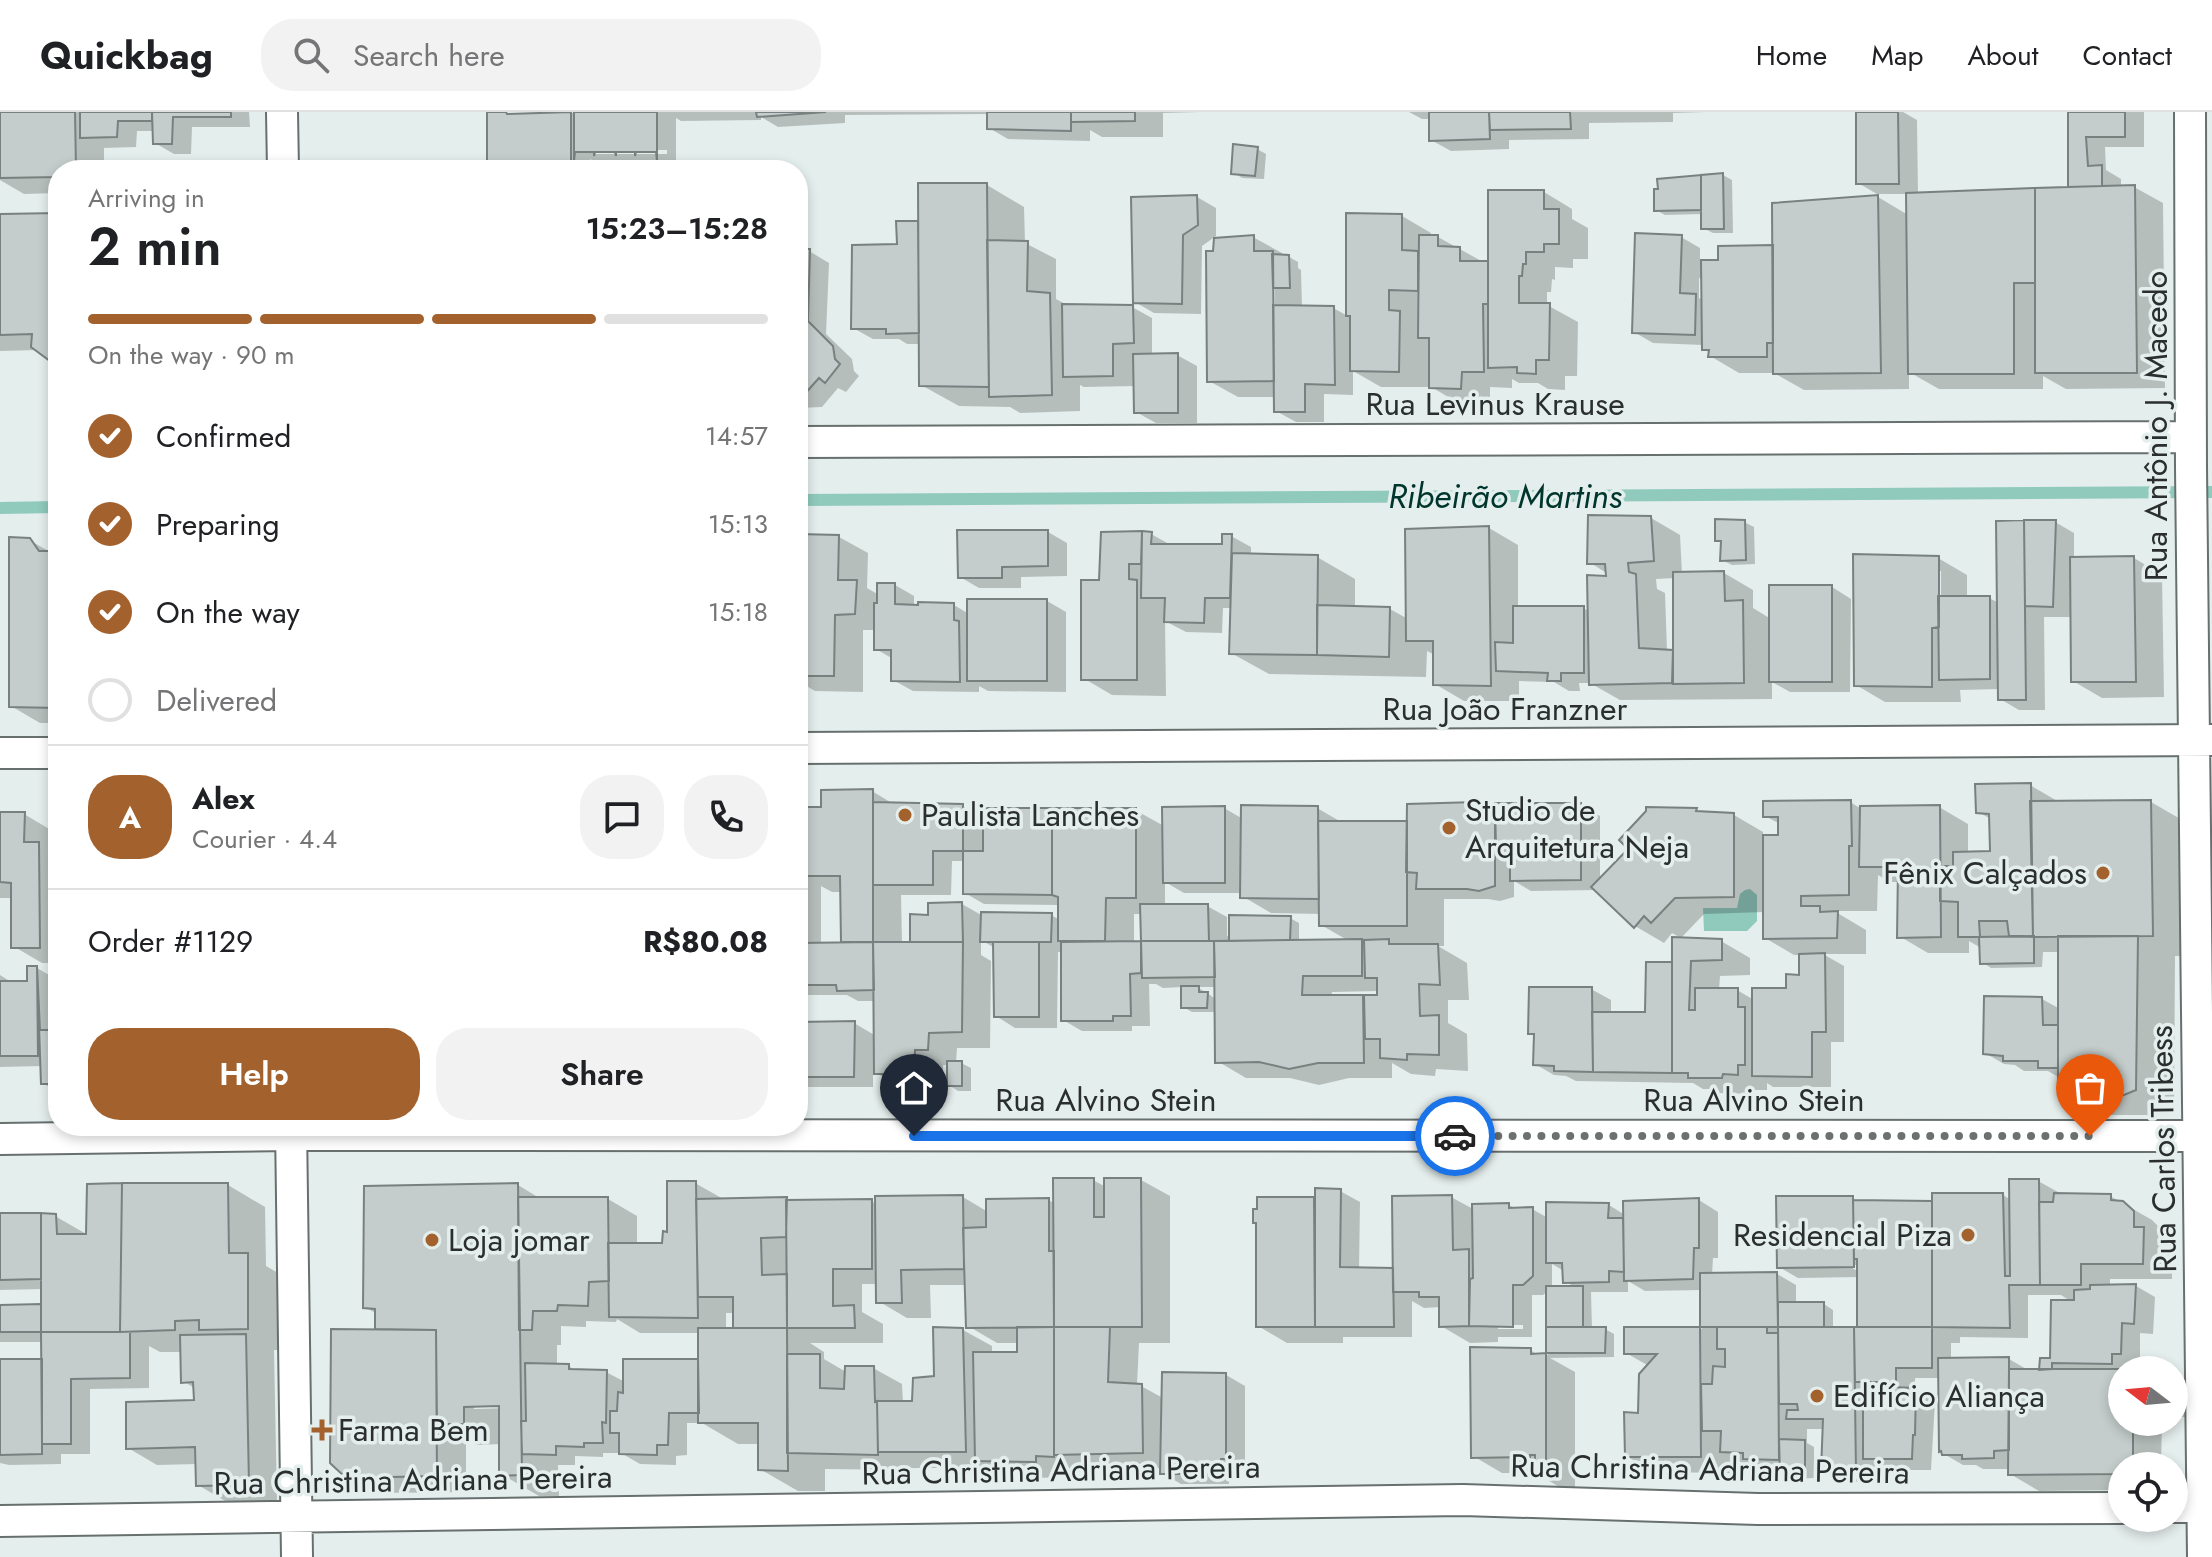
<!DOCTYPE html>
<html lang="en">
<head>
<meta charset="utf-8">
<style>
  :root { --surface:#fff; --page:#f2f2f2; --text:#202124; --muted:#757577; --line:#e0e0e0; --accent:#a3622d }
  body { margin:0; font-family:Jost,sans-serif; background:var(--page); color:var(--text); height:100vh; display:flex; flex-direction:column; font-size:30px; white-space:nowrap }
  * { box-sizing:border-box; margin:0 }
  p { font-size:26px; color:var(--muted) }
  .icon { flex:none; width:44px; height:44px; fill:none; stroke:currentColor; stroke-width:2; stroke-linecap:round; stroke-linejoin:round }
  .map { position:relative; flex:1; overflow:hidden }
  .drawer { position:absolute; left:48px; top:48px; width:760px; height:976px; display:flex; flex-direction:column; background:var(--surface); border-radius:32px; box-shadow:0 4px 12px #0003 }
  .drawer>* { flex:none }
  .needle { width:52px; rotate:286deg }
  .controls { position:absolute; left:2108px; top:1244px; display:grid; gap:16px }
  .controls a { display:grid; place-items:center; width:80px; height:80px; border-radius:50%; background:var(--surface); box-shadow:0 4px 12px #0003; font-size:40px }
  .pin { position:absolute; display:grid; place-items:center; width:68px; height:68px; color:#fff; margin:-82px -34px; border-radius:50% 50% 50% 0; rotate:-45deg; box-shadow:0 0 8px #0007 }
  .pin .icon { rotate:45deg }
  .courier { position:absolute; display:grid; place-items:center; width:80px; height:80px; margin:-40px; border:6px solid #1a73e8; border-radius:50%; background:#fff; color:#222; box-shadow:0 2px 10px #0007 }
  .overview em { font-style:normal; font-weight:600 }
  .overview div { display:flex; flex-direction:column-reverse }
  .overview { display:flex; align-items:center; justify-content:space-between; height:136px; padding:0 40px }
  h1 { font-size:52px; font-weight:600; line-height:60px }
  .bar { display:grid; grid-template-columns:repeat(4,1fr); gap:12px 8px; align-content:center; height:96px; padding:0 40px }
  .bar i { height:10px; border-radius:6px; background:var(--line) }
  .bar .on { background:var(--accent) }
  .bar p { grid-column:span 4 }
  .line { display:flex; align-items:center; gap:20px; padding:0 40px; border-top:2px solid var(--line) }
  .line div { flex:1 }
  .round { display:grid; place-items:center; flex:none; width:84px; height:84px; border-radius:32px; background:var(--page) }
  ol { padding:0 40px; list-style:none }
  li { display:flex; align-items:center; gap:24px; height:88px }
  li p { margin-inline-start:auto }
  li .icon { padding:8px; border-radius:50%; background:var(--accent); color:#fff; stroke-width:4 }
  li:last-child { color:var(--muted) }
  li i { width:44px; height:44px; border:4px solid var(--line); border-radius:50% }
  .action { display:flex; gap:16px; margin-top:auto; padding:16px 40px }
  .action a { flex:1; height:92px; border-radius:32px; background:var(--accent); color:#fff; font-size:32px; font-weight:600; line-height:92px; text-align:center }
  .action a+a { background:var(--page); color:var(--text) }
  header { display:flex; align-items:center; gap:48px; box-sizing:border-box; height:112px; padding:0 40px; background:var(--surface); border-bottom:2px solid var(--line) }
  header strong { font-size:38px }
  nav { display:flex; gap:44px; margin-inline-start:auto; font-size:28px }
  .search { width:560px; height:72px; background:var(--page); display:flex; align-items:center; gap:20px; box-sizing:border-box; padding:0 28px; border-radius:32px; color:var(--muted); font-size:30px }
  .map>svg:first-child { display:block }
  .water { fill:#90cabd }
  .shadow { fill:#0003; fill-rule:evenodd }
  .lines { fill:none; stroke-linecap:round; stroke-linejoin:round }
  .stream { stroke:#90cabd; stroke-width:12 }
  .building { fill:#c4cdcb; stroke:#78817f; stroke-width:2 }
  .minor-casing { stroke:#67706e; stroke-width:34 }
  .minor { stroke:#fff; stroke-width:30 }
  .done { stroke:#6c7170; stroke-width:8; stroke-dasharray:0 14.4 }
  .route { stroke:#1a73e8; stroke-width:10 }
  .poi-dot { fill:#a3622d; stroke:#e4eeec; stroke-width:3 }
  .labels { text-anchor:middle; stroke-width:7; stroke-linejoin:round; paint-order:stroke }
  .street-label { font-size:32px; fill:#2b2e2e; stroke:#e4eeec }
  .poi-label { font-size:32px; fill:#2b2e2e; stroke:#e4eeec; text-anchor:start }
  .water-label { font-size:34px; font-style:italic; fill:#00352d; stroke:#e4eeec }
</style>
</head>
<body>
<header>
<strong>Quickbag</strong>
<div class="search"><svg class="icon" aria-label="search" viewBox="0 0 24 24"><circle cx="10" cy="10" r="6"/><path d="M15 15l6 6"/></svg>Search here</div>
<nav><a>Home</a><a>Map</a><a>About</a><a>Contact</a></nav>
</header>
<div class="map">
<svg width="2212" height="1445" viewBox="0 0 2212 1445">
  <rect width="100%" height="100%" fill="#e4eeec"/>
  <!-- water -->
  <path class="water" d="M1750,777l7,6v26l-10,10h-43l-1,-23h34l3,-14 5,-4z"/>
  <!-- shadow -->
  <path class="shadow" d="M0,0h249l1,15h-58l-1,27h-17l-19,-11v-12h-18l-1,16 -32,1v22h-46v23l-34,1 -24,-14z
    M489,0h17l7,4h38v-4h20l5,3v-3h624l-37,1v24h-61l-12,-7v11l-82,-2 -19,-11v-14l-144,1v8l-67,4 -17,-10v3l-80,1 -5,-3v44h-81l-5,-3v11h-99zM593,38h74v4h-74z
    M1409,0h297l-33,1v9l-84,1v16l-80,1v9l-58,2 -20,-11v-21h-9z
    M1858,0h45l14,8 1,75 157,-6 -5,-3v-74h74v35h-39l1,23 15,9v8h13l29,16 2,185 -99,1 -23,-13v13h-104l-30,-17v17l-105,1 -30,-17h-35l-29,-17v-3l-6,-4v-4l-51,-2 -19,-11 47,-95 19,11v14h20l55,-15 103,-50 30,18v-21h-31l-19,-11zM1699,166l4,1v21l-4,-2z
    M1257,37l9,5 -2,25 -22,-1 -9,-6z
    M1723,63l9,5 1,53h-20l-10,-5v-14l-38,1 -9,-5z
    M987,73l37,22 1,36 31,16v40l13,7 63,1 20,11v37h25l20,11v57h-41l-20,-11v-26l-52,1 -4,-2v26l-60,2 -10,-6 -51,-1 -38,-21v-41h-14l-8,-5h-26l-20,-11 46,-82 18,-23 3,1z
    M1544,80l28,17v10l16,9v31h-15v9l-18,-1v13l-3,-1 -1,13h-4v13l31,17 -1,54h-12v14l-17,-1 -10,-6h-19l-7,-4v9l-22,-1v17h-30l-32,-19v2h-47l-28,-16v24l-29,-1v28h-28l-20,-11v-14h-38l-29,-16 44,-144 29,16v4h7l9,5v6l3,2 1,37 31,1 15,8v-101l54,1 29,17 -1,4h8l47,26h5zM1271,174h4v21h-4z
    M1197,85l19,11v28l-14,10 -1,68 -47,-1 -19,-11z
    M58,103v150l-20,-15 -38,1v-135z
    M798,139h11l20,12 -3,71 26,25 2,12 5,5 -13,16 -8,-4 -16,19 -24,1z
    M1651,406l29,17 2,39 42,-1 29,17v18l18,11 61,-32 19,12 -1,93h-60l-18,-10v17l-152,1 -30,-17h-11l1,8h-11l-15,-9 -35,-1v20h-55l-29,-17v-29l-8,-4 -1,26 -157,-3 -38,-21 1,-45h-9l-1,25 -36,-1 -21,-11 1,75 -54,-1 -29,-17 18,-96 41,-49 9,1 20,11 53,1 7,-10 20,11v9l66,1 38,22v29l35,1 18,10 81,-91 29,17v63h65l7,4 18,-34v-4l-19,-12zM1675,466v74l-8,-1 -2,-58 -8,-4 -1,-10z
    M1744,410l10,5 1,37 -23,1 -10,-5 1,-17 -6,-3z
    M2055,410l19,11v26l60,-1 28,17 2,122 -62,1 -29,-17 -1,-64h-28l1,93h-26l-19,-11v-10l-40,1 1,12h-76l-29,-17 82,-127 29,17v23h22l10,5 -1,-80zM1937,459h4v27h-4z
    M1048,420l19,11v33l-46,1v11h-42l-19,-11z
    M798,425h41l29,16 -1,35 12,7 16,-10 19,11v10l40,-1 15,9 78,-13 19,11v80l-78,-1 -9,-5v6l-66,-1 -20,-11v-21l-17,-10v-19h-13v62l-48,-1 -17,-10z
    M29,428l23,13h6v170h-18l-29,-17z
    M2030,673l29,17h92l38,22 1,132h-15l-1,155 -11,4h-65l-38,-21v-16l-12,-7h-24l-9,-6 -11,-1 -19,-11 57,-54 18,10v-57h-17l-1,15 -51,1 -9,-6 -1,-14 -12,-7v12h-41l-29,-17 1,-54h-10l-12,-7 -1,36h-43l32,19v24h-43l21,12v76h-13v45h-58l-6,-4v7h-16v4l-32,-1 -8,-4h-8l-10,-6 -117,-2 -10,-5 -12,-1 -19,-11 1,-28 -6,-3 61,-44 20,11v14h36l24,-50 50,-23 29,17v17l-30,1 -1,14h18l17,10 34,-10 13,-13v-22h-7l-29,-17v-26l-61,2 -23,24 -9,-5 -8,10 -29,-17 -38,-36 -66,1 -17,-10v16l-14,4 -12,-2h-44v47h-6l29,17 2,37h-21v23l19,11 1,37 -32,-2 -1,7 -24,-2 -19,-11v15h-43l-30,7 -29,-7h-44l-29,-17v-49h-25l-9,-5v-20l-20,1 -7,-4h-7l1,42h-18v5h-50l-19,-11v-68h-5l-1,76h-42l-19,-12 -1,-68 -14,-8v15l10,6 -1,87h-33l-1,15h5l10,5v23h-13l-9,-6v-20h-6l-1,25h-37l-32,-19v16h-68v4h-7v-263l2,1 23,-20 49,-18 23,14 67,1 23,13 150,-9 29,16 60,-18 19,11 74,-11 26,15h66l67,-19 13,8h8l83,-7 20,11v64l96,-70 7,3 31,2 29,17v5h17v-13l-15,-8 85,-14 10,6 79,-1 29,17v29h24l-1,-34 -13,-7zM952,749h13v32l19,11 76,1v15l-9,-5 -68,1 -21,-12 -32,13 -12,27h-16l-1,-49h50zM1165,770l19,11h58v3l29,17 50,1v11l28,16 -50,1v-19l-9,-5 -63,18v-19l-20,-11h-42zM821,774l11,6h11v49l6,3 -28,1zM1134,802h8l1,29h-9zM1197,875h20v13l-10,-7zM1379,879v6h-48l1,-5zM803,883h44l11,6h17l1,35 -22,-13 -50,1z
    M0,702h24l32,19 2,-19v149h-16l-29,-17v-48h-13z
    M37,856l19,11 2,113 -15,-9 -1,-17 -42,1v-92l8,5v3h21z
    M1093,1068l13,7 35,-7 29,16v147h-31l-2,42 4,1 22,12 63,-23 19,11v83h-6v5h-10v10h-48l-19,-11v-5l-97,4v6l-59,-1 -15,-9h-84v2l-82,-1v22h-27l-38,-22v-25h-22l-36,-21h-15v32l-11,1v9l-36,-1 -19,-11h-18v4l-28,-1v9h-17l1,31h-20l-38,-22v-30l-24,1 -11,-7v54l-89,1 -30,-17 36,-145 -6,-3v-14l-12,-7 153,-122 23,14h67l29,17v29h27l31,-62 30,17 61,-1 5,3 80,-1 7,4 85,-8 25,15 60,-12 8,4zM862,1172h16v17l29,17h24l-1,-33h37l1,41 29,17h22v11h-27v-8l-29,-16 -27,48 -22,25h-11l-1,-19 -29,-16 -27,4 -22,-13v-7l-14,-9h73v-19l-21,-12zM726,1201h9l6,17h-15zM617,1207l23,14h60v28l-75,21 -19,-10 -28,-1 -10,-5 -11,-1v-20h4v-19l25,1v-6l30,1zM509,1292v4l-35,1v-4z
    M2038,1069l20,11v3l52,1 42,24 10,10v10l10,6v33h-62v7h26l19,11 -2,37 -13,-1v31h-9v6h-9v52h40l-1,44h-39v24l-83,1 -29,-17v-5h-27l-7,-4h-13l-19,-11 -4,-76h-25v11l20,12 -4,69h-47l-9,-6v18l-32,-1 -20,-11 2,-41h-18v14l7,4v31l-23,1 -7,-4 -10,-1 -11,-6h-12l-21,-12v17l-75,-1 -29,-16 14,-41 9,-49 -23,-13v-24h76v-39l-57,1 -17,-10v11h-37l1,37h13l9,5v23l-64,1 25,14v119h-9l-30,-18h-34l-29,-17 57,-106 10,6 8,-1v-64l-5,4h-11v42h-34v5l-28,1 -29,-17v-19l-17,1 -12,-7v36h-69v6h-56l-29,-17 56,-127 3,1 23,-9 20,11 -1,67 33,1 59,-73 24,13 34,-5 8,4h15l16,9 61,-13 16,10 74,-15 19,12v46h-5l-1,17 65,-1 19,11v19h28l9,6v19h29l-3,-52 -61,1 -19,-11 73,-69 7,4 72,1 72,-8 8,5zM1846,1148l13,7v5l-15,-9zM1552,1152l12,7 1,10 11,7h-24zM2028,1183h33l11,7 -20,58 -11,11 -13,-1 -19,-11 -58,1v-17h9v-6l68,1zM1498,1213h25v4h-25z
    M228,1073l37,22 1,59 19,11v73h-11l3,151 -50,1 -29,-17 -1,-21 -40,1 -29,-17 68,-46v-13l-13,-8v-29h-23l-11,-6v42l-59,1v65h-29v10l-52,1 -9,-2v-72l44,-30v-19h-44v-38l6,3 37,1v-19l-43,1v-75l55,1 33,19z
    M2174,1267l15,8 1,30h-16z"/>
  <g class="lines">
    <!-- stream -->
    <path class="stream" d="M798,388l1414,-8
      M0,396l58,-1"/>
  </g>
  <!-- building -->
  <path class="building" d="M0,0h75l1,58h-18v7l-58,1z
    M80,0h72v9h-34l-1,16 -37,1z
    M152,0h79v5h-58l-1,27h-19z
    M487,0h19l1,2 64,-2v58h-84z
    M574,0h83v49l-1,-9h-20l-1,4v-4h-19v4l-1,-4h-20l-1,4v-4h-19l-1,9z
    M756,0h70l-69,5z
    M987,0h84v19l-84,-2z
    M1071,0h64v9l-64,1z
    M1429,0h60l1,27 -61,2z
    M1489,0h81l1,17 -81,1z
    M1856,0h42l1,72h-43z
    M2068,0h57v25h-39l2,29 14,-1v21l-34,1z
    M1233,32l25,3 -3,29 -24,-2z
    M1723,61l1,56h-23v-54z
    M1701,63v35l-47,1v-22h4l-1,-10z
    M918,71h69l2,204 -70,-1z
    M2135,73l2,188h-102v-185z
    M2035,76v95h-21v91h-106l-2,-181z
    M1488,78h56v19h15v35h-15v8h-18v12h-3l-1,12h-3v27h31l-1,57h-13v14l-19,-1v-6l-29,1z
    M1197,83l1,30 -15,10 -1,69 -49,-1 -2,-106z
    M1878,83l3,178 -108,1 -1,-171z
    M58,101v154l-27,-20 1,-13 -32,1v-121z
    M1346,101l56,1v36l16,1v40l-29,-1v20l11,1 -1,61 -49,-1v-55h-4z
    M896,109h22l1,112 -33,1v-5h-35l1,-84 45,-1z
    M1635,121l47,2 -2,58 16,1 -1,41 -63,-2z
    M1254,123v16h19l1,130 -67,1 -1,-131h7l1,-13z
    M1419,123h19v11l22,1v14h28v43h-5l1,68h-22l-1,17 -32,-1v-50h-11z
    M987,128l41,1 -1,50 23,2 2,102 -63,2z
    M1773,133v98h-6v14h-59l1,-7h-7l-1,-90h17v-14z
    M798,137h12l-2,72 25,25 2,13 5,5 -15,19 -6,-5 -17,19h-4z
    M1272,142l17,1 1,33h-17z
    M1062,192l71,1 1,38 -21,1v32l-50,1z
    M1273,193l61,1 1,79 -30,-1v28h-31z
    M1178,241v60h-44l-1,-59z
    M1588,403l63,1 3,45 -26,2 1,9 7,2 3,74 34,2 -1,33 -83,2 -2,-110 19,1 -1,-12h-18z
    M1715,407l30,1 1,40 -26,1 1,-20h-6z
    M2024,408l2,180h-28l-2,-179z
    M2024,408h32l-3,87 -28,-1z
    M1489,414l2,160 -58,-1v-44h-27l-1,-112z
    M957,418h91v36l-46,1v11h-44z
    M1142,419l-1,33h-12v15l8,1v100h-56v-100h18l2,-48z
    M1142,419l10,1 -1,12h71v-10h10l-2,64h-25l-1,25 -40,-1 1,-24h-24z
    M798,422l41,1 -1,45h19l-2,34 -20,1 -1,61h-36z
    M9,425l21,1 9,13h19v157l-49,-1z
    M1232,441l86,2 -1,100 -88,-1z
    M1853,442l86,2v71l-7,1v59l-78,-1z
    M2134,444l2,126h-65l-1,-125z
    M1724,459l1,30 18,-1 1,83 -71,1v-112z
    M877,471h18v21l23,1v-3l36,1v17l5,1 1,61 -69,-1v-31h-17v-47h3z
    M1769,473h63v97h-63z
    M1938,484h52v83l-51,1z
    M967,487h80v82h-80z
    M1317,493l73,2 -1,50 -72,-2z
    M1513,494h71v67h-23v8h-14l1,-8 -52,-2 -1,-29 18,1z
    M2031,671l2,154 -24,-1 -2,-15h-28l1,16h-22v-35l-18,-1v-35h13v-14l37,-1 -1,-37 -13,-1 -1,-29z
    M873,677v153h-32l-1,-66h-39v-5l-3,-1 1,-63h22v-17z
    M1851,688l1,46h-3v49l-48,1v10h19v6l18,-1 -1,27 -74,1v-104h15v-18h-15v-16z
    M2151,688l2,136 -120,1 -3,-136z
    M873,690l90,2v47h-30v34h-60z
    M1476,690v8h19v76l-16,5 -12,-2h-51l1,-16 -11,-1 1,-68z
    M1495,691h86v77l-71,1v-33h-14z
    M1241,693l77,1 1,93 -79,-1z
    M1940,693l1,132 -44,1 1,-71h-39l1,-61z
    M1225,694v77h-62l-1,-76z
    M1646,695l51,1 -1,3 38,2v84l-59,1 -24,25 -7,-7 -10,12 -43,-41 37,-38 -9,-9 27,-29z
    M983,696h69v87l-89,-1v-43h20z
    M1052,696h84v90h-30l-1,43h-47v-44l-6,-2z
    M0,700h25l-1,30h15l1,106h-29v-65l-11,-1z
    M55,700h3v66h-5z
    M1318,709h89v105h-88z
    M962,790l1,40h-53v-28l18,1v-12z
    M1140,792h68l1,37h-68z
    M981,800l71,1 -1,29h-71z
    M1229,803l62,1 -1,24 -61,1z
    M2034,824v27l-54,1 -1,-27z
    M2058,824h80l-2,154 -12,5h-66z
    M1672,825l50,2v21l-31,1 -2,49h6v-22h43v19h7v58h-7v10l-15,-1 -1,4h-34v-5h-16z
    M1362,827v37h-59l-1,19h61l1,68h-46l-29,6 -30,-7 -44,1 -1,-122z
    M1389,827v5h49l2,41 -21,-1 1,32 19,-1v40l-32,-1v6l-27,-2v-19h-15l-1,-44h13v-17h-12l-1,-38z
    M1141,829v32l-11,1 1,42h-18v5h-52v-79z
    M1141,829h73l1,36 -73,1z
    M873,830l1,48 -37,1 -1,-6h-38v-42z
    M873,830h90l-1,90 -33,1 -1,17h-13l-1,24h-40z
    M993,830h46v75h-45z
    M1825,841l1,79h-14v45l-60,-1v-88h34v-14l13,1v-21z
    M1646,850h26v111l-79,-1 -1,-60h53z
    M27,854h10l1,90h-38v-75h27z
    M37,854l3,64h18v54h-17z
    M1181,874h18v6h9l-1,16h-26z
    M1529,875h63l1,85 -39,-1v-5l-21,-1 1,-31h-6z
    M1984,884l58,1 1,28h15v43h-20v-7h-35v-5l-20,-2z
    M855,909l-1,56h-56v-55z
    M947,949h15v25h-15z
    M1053,1066h41v39h10v-39h37l1,149h-88z
    M2009,1067h30l1,106h-31l1,43 -78,-1v-134h71l2,83h5z
    M667,1069h29l2,137 -89,-1 -1,-74h54l1,-12 4,1z
    M122,1071h106l1,70h19v76l-49,1v-10l-24,1v9l-55,2z
    M122,1071l-2,149h-79v-119l15,1 1,20h29l1,-50z
    M518,1071l4,292 -23,1v-70l-35,1v17h-27l-1,-94 -61,-1v-20l-12,-1 1,-122z
    M1315,1076l26,1 -1,78 53,1 1,59h-79z
    M2054,1081l57,1v6l12,1 11,10v16h10l-1,37h-62v21h-41l-1,-83h14z
    M963,1083l1,74 -63,1 1,33h-26l-1,-107z
    M1452,1083l1,55 16,-1v77l-30,1v-30h-20v-5h-26l-1,-96z
    M1776,1084h77l1,71 -77,1z
    M518,1085h90l1,84 -20,1 -1,24 -30,-1 -1,6h-24l-1,19h-13z
    M787,1085l-1,40 -25,1 1,37 25,-1v54h-54v-31h-35l-2,-98z
    M1257,1085h57l1,130h-59v-104h-3v-14h4z
    M1049,1086v53h5v76l-88,1 -3,-100 23,-1v-28z
    M1699,1086v50h-5l-1,31 -69,2 -1,-80z
    M872,1087v70h-39v37l21,-1 1,23h-68l-1,-128z
    M1853,1088l79,1v126h-75v-68h-3z
    M1546,1090l63,1 -1,15h15l1,54 -15,-1v11l-46,1 -1,-20h-16z
    M1509,1091v5l24,-1v69l-10,9h-10v42l-44,-1 1,-47 3,-1 -1,-74z
    M0,1101h41v66l-41,1z
    M1777,1160l1,55h-78v-54z
    M2136,1172l-2,40 -12,-1 -1,31h-9v10l-60,-1v6l-13,1 1,-12h10l1,-58h23v-10l16,-1v-4z
    M1546,1174h37v41h-37z
    M1778,1190h46v25h-46z
    M41,1192v28h-41v-27z
    M933,1215l30,1 3,124h-88l-1,-51h35l1,-23 21,-2z
    M1017,1215h37v130l-18,-1v6l-61,-1 -2,-109h44z
    M1054,1215h56l-2,55 34,2 1,69 -89,2z
    M1546,1215h60l-1,26h-59z
    M1624,1215h76l1,130h-76l-1,-45 14,1 1,-39 18,-20h-33z
    M1717,1215h50v6h11l1,127 -36,-1v-6l-23,-1 1,-21h-19l-1,-47h11l1,-18 12,1v-18h-8z
    M1778,1215h76l2,145 -35,-1 2,-52h-37l1,-9h11l-1,-6h-18z
    M1854,1215h78v41h-36v14h-41z
    M698,1216h89l1,143 -30,-1v-47h-60z
    M331,1217l105,1 1,146 -91,2 -16,-15z
    M41,1220h89v46l-59,1v65h-29z
    M246,1222l3,151 -53,1 -1,-39 -69,2v-47l68,-2 -1,-18 -12,1 -1,-48z
    M1470,1235l61,1v6l15,-1v122h-11v-20h-5v2l-59,1z
    M787,1242h33v34l24,1 1,-23h29l1,36 2,-1 1,54 -91,-2z
    M2009,1245v93l-15,1v7l-32,1v-4h-20l-1,-4 -2,1 -1,-94z
    M0,1247h42v95l-42,1z
    M623,1247h75l1,54h-30l-1,32h-11v10l-38,-1v-21h-9v-22h7l1,-19 5,1z
    M525,1251l44,1v5l38,1 -1,53 -4,-1 1,21h-19v4l-28,-1v9l-34,-1 -1,-33h5z
    M2009,1257h151l-38,1v52h11v44h-11v8l-114,1z
    M1162,1260l64,1v86h-5l-1,5h-10v10h-50z
    M1863,1274l53,2 -1,47h-2l-1,24h-49z
    M1779,1327l26,1v34h-25z"/>
  <g class="lines">
    <!-- minor casing -->
    <g class="minor-casing">
      <path id="minor" d="M282,0l1,58
        M2190,0l1,355 12,1090
        M798,330l1393,-5
        M798,636l1414,-8
        M0,641h58
        M291,1014l6,431
        M0,1027l291,-4 1921,1
        M2174,1395h29
        M0,1409l1463,-21 295,9 364,-1"/>
    </g>
    <!-- minor -->
    <use href="#minor" class="minor"/>
  </g>
  <g class="lines">
    <!-- done -->
    <path class="done" d="M1455,1024h635"/>
    <!-- route -->
    <path class="route" d="M914,1024h541"/>
  </g>
  <!-- markers -->
  <g class="poi-dot">
    <circle cx="905" cy="703" r="8"/>
    <circle cx="1449" cy="716" r="8"/>
    <circle cx="2103" cy="761" r="8"/>
    <circle cx="1968" cy="1123" r="8"/>
    <circle cx="432" cy="1128" r="8"/>
    <circle cx="1817" cy="1284" r="8"/>
    <path d="M318 1306h8v8h8v8h-8v8h-8v-8h-8v-8h8z"/>
  </g>
  <g class="labels">
    <!-- street labels -->
    <g class="street-label">
      <text x="1495" y="303">Rua Levinus Krause</text>
      <text transform="translate(2156 314) rotate(-90)" y="11">Rua Antônio J. Macedo</text>
      <text x="1505" y="608">Rua João Franzner</text>
      <text x="1106" y="999">Rua Alvino Stein</text>
      <text x="1754" y="999">Rua Alvino Stein</text>
      <text transform="translate(2163 1037) rotate(-91)" y="11">Rua Carlos Tribess</text>
      <text transform="translate(1710 1357) rotate(1)" y="11">Rua Christina Adriana Pereira</text>
      <text transform="translate(1061 1358) rotate(-1)" y="11">Rua Christina Adriana Pereira</text>
      <text transform="translate(413 1368) rotate(-1)" y="11">Rua Christina Adriana Pereira</text>
    </g>
    <!-- poi labels -->
    <g class="poi-label">
      <text x="1465" y="709">Studio de<tspan x="1465" dy="37">Arquitetura Neja</tspan></text>
      <text x="921" y="714">Paulista Lanches</text>
      <text x="2087" y="772" text-anchor="end">Fênix Calçados</text>
      <text x="1952" y="1134" text-anchor="end">Residencial Piza</text>
      <text x="448" y="1139">Loja jomar</text>
      <text x="1833" y="1295">Edifício Aliança</text>
      <text x="338" y="1329">Farma Bem</text>
    </g>
    <!-- water labels -->
    <g class="water-label">
      <text x="1505" y="396">Ribeirão Martins</text>
    </g>
  </g>
</svg>
<div class="controls">
<a><svg class="needle" viewBox="-14 -14 28 28"><path d="M0-13l5 13h-10z" fill="#e53935"/><path d="M0 13l5-13h-10z" fill="#757577"/></svg></a>
<a><svg class="icon" aria-label="locate" viewBox="0 0 24 24"><circle cx="12" cy="12" r="6"/><path d="M12 2v4M12 18v4M2 12h4M18 12h4"/></svg></a>
</div>
<div class="pin" style="left:2090px;top:1024px;background:#ea580c"><svg class="icon" aria-label="bag" viewBox="0 0 24 24"><path d="M5 8h14l-1 12H6zM9 8a3 3 0 0 1 6 0"/></svg></div>
<div class="pin" style="left:914px;top:1024px;background:#1f2937"><svg class="icon" aria-label="home" viewBox="0 0 24 24"><path d="M3 11l9-7 9 7M6 9v11h12V9"/></svg></div>
<div class="courier" style="left:1455px;top:1024px"><svg class="icon" aria-label="car" viewBox="0 0 24 24"><path d="M5 17H2v-5l4-1 3-4h7l3 4 3 1v5h-3M9 17h6M6 11h13"/><circle cx="7" cy="17" r="2"/><circle cx="17" cy="17" r="2"/></svg></div>
<section class="drawer">
<div class="overview"><div><h1>2 min</h1><p>Arriving in</p></div><em>15:23–15:28</em></div>
<div class="bar"><i class="on"></i><i class="on"></i><i class="on"></i><i></i><p>On the way · 90 m</p></div>
<ol>
<li><svg class="icon" aria-label="check" viewBox="0 0 24 24"><path d="M5 12l5 5 9-10"/></svg>Confirmed<p>14:57</p></li>
<li><svg class="icon" aria-label="check" viewBox="0 0 24 24"><path d="M5 12l5 5 9-10"/></svg>Preparing<p>15:13</p></li>
<li><svg class="icon" aria-label="check" viewBox="0 0 24 24"><path d="M5 12l5 5 9-10"/></svg>On the way<p>15:18</p></li>
<li><i></i>Delivered</li>
</ol>
<div class="line" style="height:144px"><b class="round" style="background:var(--accent);color:#fff">A</b><div><b>Alex</b><p>Courier · 4.4</p></div><a class="round"><svg class="icon" aria-label="chat" viewBox="0 0 24 24"><path d="M4 5h16v11H9l-5 4z"/></svg></a><a class="round"><svg class="icon" aria-label="phone" viewBox="0 0 24 24"><path d="M5 4h4l2 5-3 2q2 4 5 5l2-3 5 2v4C11 20 4 13 5 4z"/></svg></a></div>
<div class="line" style="height:104px"><div>Order #1129</div><b>R$80.08</b></div>
<div class="action"><a>Help</a><a>Share</a></div>
</section>
</div>
</body>
</html>
